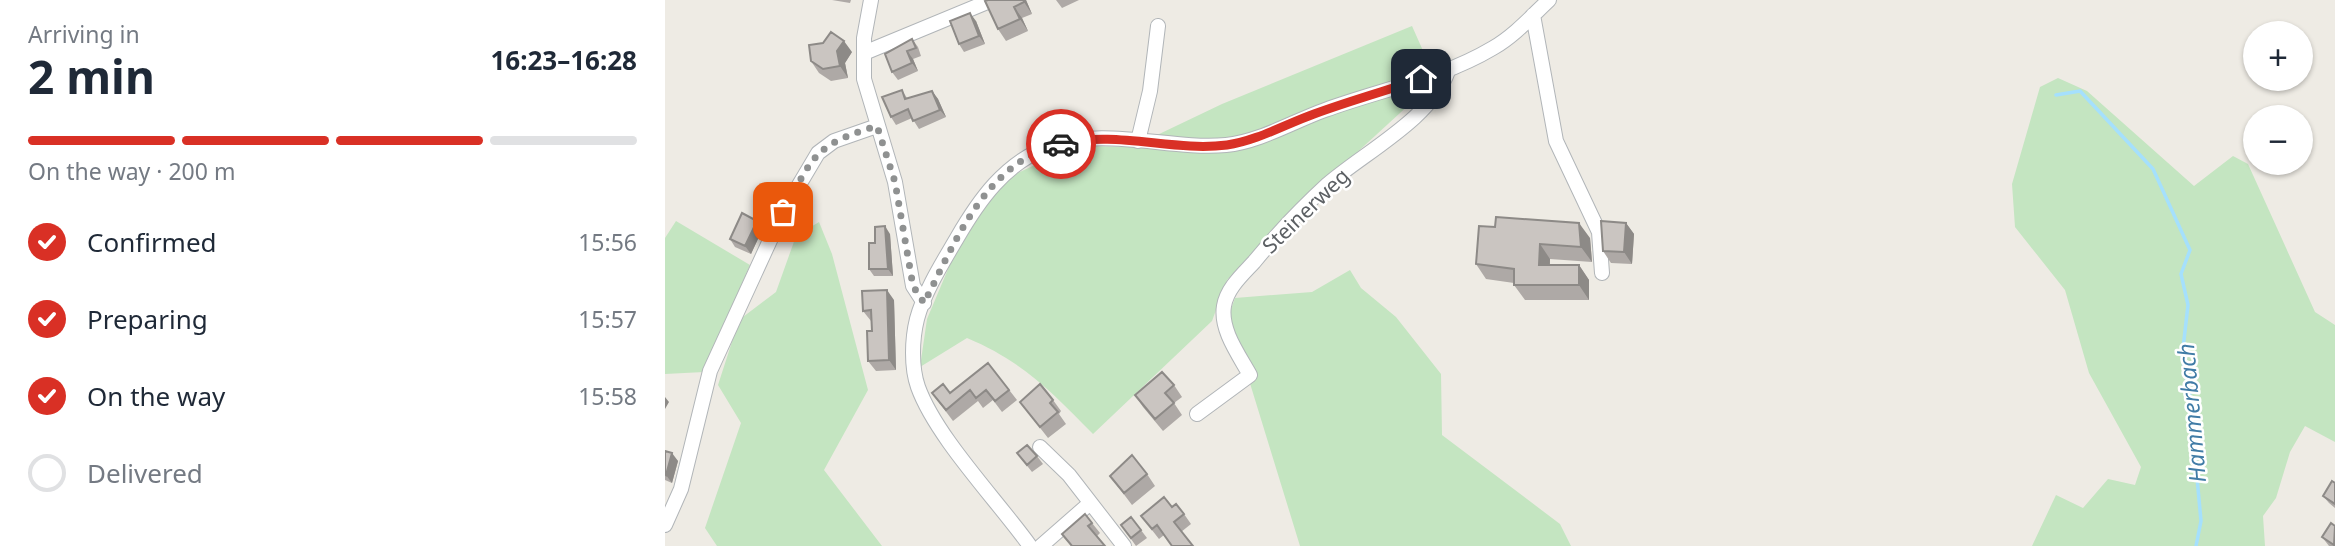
<!DOCTYPE html>
<html lang="en">
<head>
<meta charset="utf-8">
<style>
  :root { --surface:#fff; --page:#f6f6f7; --text:#1f2937; --muted:#747a83; --line:#e0e1e3; --accent:#d93025 }
  body { margin:0; font-family:"Noto Sans",sans-serif; background:var(--page); color:var(--text); height:100vh; display:flex; flex-direction:column; font-size:26px; white-space:nowrap }
  * { box-sizing:border-box; margin:0 }
  p { font-size:23px; color:var(--muted) }
  .icon { flex:none; width:38px; height:38px; fill:none; stroke:currentColor; stroke-width:2; stroke-linecap:round; stroke-linejoin:round }
  .map { position:relative; flex:1; overflow:hidden }
  .drawer { display:flex; flex-direction:column; background:var(--surface); width:665px }
  .drawer>* { flex:none }
  .controls { position:absolute; left:1578px; top:21px; display:grid; gap:14px }
  .controls a { display:grid; place-items:center; width:70px; height:70px; border-radius:50%; background:var(--surface); box-shadow:0 2px 5px #0004; font-size:35px }
  .pin { position:absolute; display:grid; place-items:center; width:60px; height:60px; color:#fff; margin:-30px; border-radius:14px; box-shadow:0 4px 10px #0006 }
  .courier { position:absolute; display:grid; place-items:center; width:70px; height:70px; margin:-35px; border:5px solid #d93025; border-radius:50%; background:#fff; color:#222; box-shadow:0 2px 9px #0007 }
  .head em { font-style:normal; font-weight:700 }
  .head div { display:flex; flex-direction:column-reverse }
  .head { display:flex; align-items:center; justify-content:space-between; height:119px; padding:0 28px }
  h1 { font-size:46px; font-weight:700; line-height:52px }
  .bar { display:grid; grid-template-columns:repeat(4,1fr); gap:10px 7px; align-content:center; height:84px; padding:0 28px }
  .bar i { height:9px; border-radius:5px; background:var(--line) }
  .bar .active { background:var(--accent) }
  .bar p { grid-column:span 4 }
  ol { padding:0 28px; list-style:none }
  li { display:flex; align-items:center; gap:21px; height:77px }
  li p { margin-inline-start:auto }
  li .icon { padding:7px; border-radius:50%; background:var(--accent); color:#fff; stroke-width:4 }
  li:last-child { color:var(--muted) }
  li i { width:38px; height:38px; border:4px solid var(--line); border-radius:50% }
  main { display:flex; flex:1; min-height:0 }
  .map>svg:first-child { display:block }
  .green { fill:#c4e5c1 }
  .lines { fill:none; stroke-linecap:round; stroke-linejoin:round }
  .stream { stroke:#a5e0fd; stroke-width:3.5 }
  .minor-casing { stroke:#b1b5b8; stroke-width:16 }
  .minor { stroke:#fff; stroke-width:14 }
  .wall { fill:#aea9a6 }
  .shaded-wall { fill:#8d8a87 }
  .building { fill:#cac5c1; stroke:#8d8a87; stroke-width:2 }
  .done { stroke:#8f9191; stroke-width:7; stroke-dasharray:0 12.6 }
  .route { stroke:#d93025; stroke-width:9 }
  .labels { text-anchor:middle; stroke-width:5; stroke-linejoin:round; paint-order:stroke }
  .street-label { font-size:21px; fill:#5c6064; stroke:#fff }
  .water-label { font-size:23px; font-style:italic; fill:#407ca6; stroke:#fff }
</style>
</head>
<body>
<main>
<section class="drawer">
<div class="head"><div><h1>2 min</h1><p>Arriving in</p></div><em>16:23–16:28</em></div>
<div class="bar"><i class="active"></i><i class="active"></i><i class="active"></i><i></i><p>On the way · 200 m</p></div>
<ol>
<li><svg class="icon" aria-label="check" viewBox="0 0 24 24"><path d="M5 12l5 5 9-10"/></svg>Confirmed<p>15:56</p></li>
<li><svg class="icon" aria-label="check" viewBox="0 0 24 24"><path d="M5 12l5 5 9-10"/></svg>Preparing<p>15:57</p></li>
<li><svg class="icon" aria-label="check" viewBox="0 0 24 24"><path d="M5 12l5 5 9-10"/></svg>On the way<p>15:58</p></li>
<li><i></i>Delivered</li>
</ol>
</section>
<div class="map">
<svg width="1670" height="546" viewBox="0 0 1670 546">
  <rect width="100%" height="100%" fill="#eeebe4"/>
  <!-- green -->
  <path class="green" d="M747,26l24,54 -156,143 -53,57 -15,41 -119,113c-41,-42 -71,-73 -126,-96l-47,29 7,-48 24,-57 40,-66 20,-20 52,-24 28,-6 41,1 90,-43z
    M1393,78l29,13 107,95 39,-30 15,8 67,148 20,13v117l-30,-16 -15,26 -14,46 -13,18 2,30h-233l24,-51 27,13 25,-29 27,6 6,-18 -52,-94 -24,-83 -50,-63 -3,-43 28,-97z
    M11,221l74,44 -46,107 -39,2v-136z
    M154,222l13,32 36,136 -44,80 58,76h-165l-12,-18 36,-105 -23,-38 21,-65 37,-28 20,-56z
    M685,270l11,18 35,29 45,57 1,61 118,89 11,22h-271l-71,-231 6,-17 77,-6z"/>
  <g class="lines">
    <!-- stream -->
    <path class="stream" d="M1391,95l24,-4 73,78 37,81 -9,24 7,31 -6,52 15,73 -3,15 7,76 -5,25"/>
    <!-- minor casing -->
    <g class="minor-casing">
      <path id="minor" d="M206,0l-7,38v41l31,103 18,104 11,17
        M868,15l23,126 43,91 3,41
        M199,53l128,-53
        M473,141l12,-50 8,-65
        M532,414l53,-39c-11,-20 -30,-45 -26,-69 3,-18 19,-32 30,-44 23,-28 48,-54 74,-78 37,-32 104,-66 120,-113
        M375,447l29,28 55,71
        M0,525l16,-36 29,-118 73,-159 35,-59 16,-12 43,-15
        M365,546c-33,-46 -94,-109 -112,-159 -7,-20 -6,-48 -1,-68 7,-27 26,-57 40,-81 22,-38 48,-75 91,-91 57,-21 120,3 178,-2 33,-3 68,-24 99,-35 57,-21 116,-31 168,-62 21,-12 39,-32 56,-48
        M376,546l48,-42"/>
    </g>
    <!-- minor -->
    <use href="#minor" class="minor"/>
  </g>
  <!-- wall -->
  <path class="wall" d="M167,0h19l-1,3z
    M323,0h38l6,14 -10,4 6,13 -22,10 -8,-12z
    M391,0h23l-17,8z
    M311,21l9,23 -21,8 -5,-8z
    M247,39l6,8 3,9 -8,3 5,12 -20,9 -6,-8z
    M187,52l-7,11 3,15 -17,3 -12,-8 -8,-12z
    M237,90l5,8 25,-7 6,8 8,18 -27,12 -7,-11 -16,7 -5,-8z
    M961,223l8,11 -2,30 -21,-1 -8,-12z
    M830,227l95,11 2,24 -42,-3v6h29l10,15v20h-64l-11,-15v-2l-28,-4 -10,-15z
    M98,228l-12,26 -16,-7 -5,-8z
    M225,234l3,42h-19l-5,-7 6,-26z
    M229,300l2,70 -20,1 -8,-10 4,-30 -1,-10 -8,-10z
    M323,363l29,37 -15,12 -9,-12 -10,8 -5,-7 -25,20 -21,-28h18z
    M509,385l8,12 -8,6 8,12 -19,16 -20,-24 -8,-12z
    M388,400l8,11 -2,3 7,10 -18,14 -28,-36z
    M0,451l13,10 -6,22 -7,-3z
    M352,453l20,3 6,8 -11,8z
    M482,474l8,12 -23,19 -22,-29z
    M1670,483v25l-6,-5 -6,-7z
    M507,507l12,7 7,10 -10,8 -17,3 -5,4 -18,-23z
    M466,517l16,21 -11,8 -15,-21z
    M427,523l8,10 -3,3 8,10h-34l-9,-12z
    M1670,526v20h-6l-7,-9z"/>
  <!-- shaded-wall -->
  <path class="shaded-wall" d="M358,0h3l6,14 -8,-12z
    M349,7l8,11 6,13 -8,-12z
    M305,13l6,8 9,23 -6,-8z
    M179,41l8,11 -7,11 3,15 -8,-12 -3,-15z
    M242,51l6,8 5,12 -6,-8z
    M267,91l6,8 8,18 -6,-7z
    M92,221l6,7 -12,26 -6,-8z
    M914,223l11,15 2,24 -11,-15z
    M961,223l8,11 -2,30 -8,-12z
    M220,226l5,8 3,42 -5,-7z
    M875,244l10,15 -1,21 -10,-15z
    M914,265l10,15v20l-10,-15z
    M222,290l7,10 2,70 -7,-10z
    M0,397l4,5 -4,7z
    M7,453l6,8 -6,22 -6,-8z"/>
  <!-- building -->
  <path class="building" d="M323,0h35l1,2 -10,5 6,12 -22,10 -13,-28z
    M305,13l9,23 -20,8 -9,-23z
    M166,32l13,9 -7,10 3,15 -17,3 -12,-8 -2,-16 14,-2z
    M247,39l4,9 -9,3 5,12 -20,9 -7,-18z
    M237,90l3,9 27,-8 8,19 -27,11 -5,-12 -17,8 -9,-20z
    M77,213l15,8 -12,25 -15,-7z
    M831,217l83,6 2,24 -41,-3 -1,21h40v20h-65v-16l-38,-5 3,-38 16,1z
    M936,221l25,2 -2,29 -21,-1z
    M220,226l3,43h-19v-26h6v-16z
    M222,290l2,70 -21,1 -1,-30h5l-1,-21 -8,1 -1,-20z
    M323,363l21,27 -14,11 -9,-11 -10,8 -6,-8 -24,20 -14,-17 11,-9 7,9z
    M497,372l12,13 -9,8 9,10 -19,16 -20,-24z
    M375,384l13,16 -3,3 8,9 -18,15 -20,-25z
    M362,445l10,11 -10,9 -10,-12z
    M0,451l7,2 -6,22 -1,-1z
    M467,455l15,19 -23,19 -14,-17z
    M1667,481l3,2v21l-12,-8z
    M499,497l8,10 4,-3 8,10 -10,8 19,24h-21l-15,-21 -5,4 -11,-13z
    M420,514l7,9 -4,3 17,20h-33l-10,-12z
    M466,517l10,13 -10,8 -10,-13z
    M1666,523l4,3 -1,19 -12,-8z"/>
  <g class="lines">
    <!-- done -->
    <path class="done" d="M118,212c30,-55 30,-67 94,-86l18,56 18,104 11,17c32,-62 61,-141 137,-159"/>
    <!-- route -->
    <path class="route" d="M396,144c56,-14 111,8 166,1 29,-4 59,-21 87,-31 35,-13 71,-23 107,-35"/>
  </g>
  <g class="labels">
    <!-- street labels -->
    <g class="street-label">
      <text transform="translate(641 211) rotate(-44)" y="7">Steinerweg</text>
    </g>
    <!-- water labels -->
    <g class="water-label">
      <text transform="translate(1527 413) rotate(-95)" y="8">Hammerbach</text>
    </g>
  </g>
</svg>
<div class="controls">
<a>+</a>
<a>−</a>
</div>
<div class="pin" style="left:118px;top:212px;background:#ea580c"><svg class="icon" aria-label="bag" viewBox="0 0 24 24"><path d="M5 8h14l-1 12H6zM9 8a3 3 0 0 1 6 0"/></svg></div>
<div class="pin" style="left:756px;top:79px;background:#1f2937"><svg class="icon" aria-label="home" viewBox="0 0 24 24"><path d="M3 11l9-7 9 7M6 9v11h12V9"/></svg></div>
<div class="courier" style="left:396px;top:144px"><svg class="icon" aria-label="car" viewBox="0 0 24 24"><path d="M5 17H2v-5l4-1 3-4h7l3 4 3 1v5h-3M9 17h6M6 11h13"/><circle cx="7" cy="17" r="2"/><circle cx="17" cy="17" r="2"/></svg></div>
</div>
</main>
</body>
</html>
